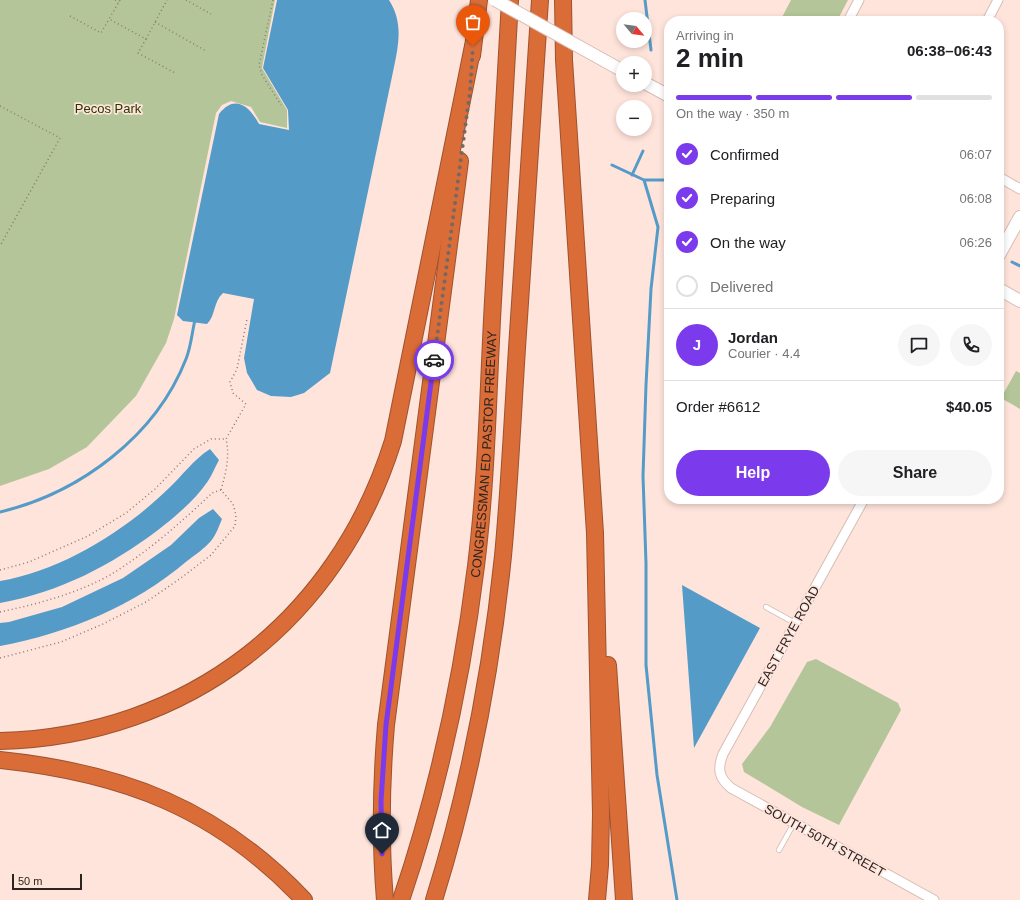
<!DOCTYPE html>
<html lang="en">
<head>
<meta charset="utf-8">
<style>
  :root { --surface:#fff; --page:#f6f6f6; --text:#202124; --muted:#757577; --line:#e0e0e0; --accent:#7c3aed }
  body { margin:0; font-family:Helvetica,sans-serif; background:var(--page); color:var(--text); height:100vh; display:flex; flex-direction:column; font-size:15px; white-space:nowrap }
  * { box-sizing:border-box; margin:0 }
  p { font-size:13px; color:var(--muted) }
  .icon { flex:none; width:22px; height:22px; fill:none; stroke:currentColor; stroke-width:2; stroke-linecap:round; stroke-linejoin:round }
  .map { position:relative; flex:1; overflow:hidden }
  .drawer { position:absolute; left:664px; top:16px; width:340px; height:488px; display:flex; flex-direction:column; background:var(--surface); border-radius:16px; box-shadow:0 2px 6px #0003 }
  .drawer>* { flex:none }
  .needle { width:26px; rotate:119deg }
  .buttons { position:absolute; left:616px; top:12px; display:grid; gap:8px }
  .buttons a { display:grid; place-items:center; width:36px; height:36px; border-radius:50%; background:var(--surface); box-shadow:0 2px 6px #0003; font-size:20px }
  .scale { position:absolute; left:12px; bottom:10px; width:70px; box-sizing:border-box; padding-left:4px; border:2px solid #2d2420; border-top:0; font-size:11px; line-height:14px; white-space:nowrap; color:#2d2420; -webkit-text-stroke:3px #ffe4db; paint-order:stroke }
  .pin { position:absolute; display:grid; place-items:center; width:34px; height:34px; color:#fff; margin:-41px -17px; border-radius:50% 50% 50% 0; rotate:-45deg; box-shadow:0 0 4px #0007 }
  .pin .icon { rotate:45deg }
  .courier { position:absolute; display:grid; place-items:center; width:40px; height:40px; margin:-20px; border:3px solid #7c3aed; border-radius:50%; background:#fff; color:#222; box-shadow:0 1px 5px #0007 }
  .headline em { font-style:normal; font-weight:800 }
  .headline div { display:flex; flex-direction:column-reverse }
  .headline { display:flex; align-items:center; justify-content:space-between; height:68px; padding:0 12px }
  h1 { font-size:26px; font-weight:800; line-height:30px }
  .bar { display:grid; grid-template-columns:repeat(4,1fr); gap:6px 4px; align-content:center; height:48px; padding:0 12px }
  .bar i { height:5px; border-radius:3px; background:var(--line) }
  .bar .active { background:var(--accent) }
  .bar p { grid-column:span 4 }
  .line { display:flex; align-items:center; gap:10px; padding:0 12px; border-top:1px solid var(--line) }
  .line div { flex:1 }
  .round { display:grid; place-items:center; flex:none; width:42px; height:42px; border-radius:21px; background:var(--page) }
  ol { padding:0 12px; list-style:none }
  li { display:flex; align-items:center; gap:12px; height:44px }
  li p { margin-inline-start:auto }
  li .icon { padding:4px; border-radius:50%; background:var(--accent); color:#fff; stroke-width:4 }
  li:last-child { color:var(--muted) }
  li i { width:22px; height:22px; border:2px solid var(--line); border-radius:50% }
  .cta { display:flex; gap:8px; margin-top:auto; padding:8px 12px }
  .cta a { flex:1; height:46px; border-radius:24px; background:var(--accent); color:#fff; font-size:16px; font-weight:800; line-height:46px; text-align:center }
  .cta a+a { background:var(--page); color:var(--text) }
  .map>svg:first-child { display:block }
  .green { fill:#b4c699 }
  .water { fill:#559bc8 }
  .lines { fill:none; stroke-linecap:round; stroke-linejoin:round }
  .stream { stroke:#559bc8; stroke-width:3 }
  .lane-casing { stroke:#d7bdb4; stroke-width:6 }
  .street-casing { stroke:#d7bdb4; stroke-width:11 }
  .secondary-casing { stroke:#d7bdb4; stroke-width:14 }
  .highway-casing { stroke:#9d5330; stroke-width:18 }
  .path { stroke:#8d7b75; stroke-width:1.5; stroke-dasharray:1 3; stroke-linecap:butt }
  .lane { stroke:#fff; stroke-width:4.5 }
  .street { stroke:#fff; stroke-width:9 }
  .secondary { stroke:#fff; stroke-width:12 }
  .highway { stroke:#da6c38; stroke-width:16 }
  .secondary-bridge-casing { stroke:#d7bdb4; stroke-width:14; stroke-linecap:butt }
  .secondary-bridge { stroke:#fff; stroke-width:12 }
  .done { stroke:#766761; stroke-width:4; stroke-dasharray:0 7.2 }
  .route { stroke:#7c3aed; stroke-width:5 }
  .labels { text-anchor:middle; stroke-width:3.5; stroke-linejoin:round; paint-order:stroke }
  .park-label { font-size:13px; fill:#273702; stroke:#ffe4db }
  .street-label { font-size:13px; fill:#2d2420; stroke:#ffe4db }
</style>
</head>
<body>
<div class="map">
<svg width="1020" height="900" viewBox="0 0 1020 900">
  <rect width="100%" height="100%" fill="#ffe4db"/>
  <!-- green -->
  <path class="green" d="M0,0h275l-13,68 25,42v18l-27,-6 -9,-15 -20,-6 -9,4 -6,8 -42,206 -8,24 -30,53 -49,51 -38,22 -49,17z
    M791,0h57l-11,21h-57z
    M1016,371l4,2v36l-19,-11z
    M816,659l82,44 3,7 -62,115 -37,-18 -58,-35 -2,-8 28,-37 37,-65z"/>
  <!-- water -->
  <path class="water" d="M277,0h112c14,22 10,43 5,67l-64,306 -26,20 -13,4 -20,-1 -14,-6 -10,-17 -3,-15 10,-59 -31,-6c-10,9 -7,22 -16,31l-24,-3 -6,-6 42,-201c16,-20 30,-8 40,10l30,6 -1,-20 -25,-42z
    M210,449l9,11c-4,7 -7,15 -11,21 -13,19 -32,35 -50,49 -48,36 -98,62 -158,73v-22c61,-10 125,-50 168,-92 15,-14 25,-29 42,-40z
    M213,509l9,10c-3,7 -6,16 -11,22 -6,7 -16,14 -24,20 -53,45 -118,72 -187,85v-23l9,-1 53,-15 61,-29 48,-33 28,-27z
    M682,585l78,43 -66,120z"/>
  <g class="lines">
    <!-- stream -->
    <path class="stream" d="M645,0l6,50
      M612,165l32,15 14,47 -7,62 -5,96 -3,91 3,87v102l11,110 20,125
      M632,175l11,-24
      M644,180h25
      M1012,262l8,4
      M0,512c80,-19 156,-76 186,-153 5,-12 6,-27 9,-39"/>
    <!-- lane casing -->
    <g class="lane-casing">
      <path id="lane" d="M766,607l29,16
        M779,850l15,-27"/>
    </g>
    <!-- street casing -->
    <g class="street-casing">
      <path id="street" d="M848,21l11,-21
        M987,21l11,-21
        M999,177l21,12
        M864,499l-141,255c-6,15 -4,24 8,34l203,112"/>
    </g>
    <!-- secondary casing -->
    <g class="secondary-casing">
      <path id="secondary" d="M605,61l18,10
        M645,83l24,13
        M999,255l21,-38
        M999,289l21,12"/>
    </g>
    <!-- highway casing -->
    <g class="highway-casing">
      <g id="highway">
        <path d="M563,0l1,60 31,473 6,281 -1,51 -3,35"/>
        <path d="M472,56l7,-56"/>
        <path d="M608,665l16,235"/>
        <path d="M0,741c188,-5 337,-121 393,-300l80,-395"/>
        <path d="M0,760c123,13 217,48 304,140"/>
        <path d="M385,900c-5,-59 -4,-116 1,-175l74,-564"/>
        <path id="s1" d="M401,900c37,-109 61,-220 75,-334 11,-88 12,-177 17,-265 5,-100 12,-201 17,-301"/>
        <path d="M434,900c35,-112 57,-227 69,-344 7,-74 10,-149 15,-223 7,-111 15,-222 22,-333"/>
      </g>
    </g>
    <!-- path -->
    <path class="path" d="M115,0l4,2
      M120,0l-11,19 37,20 21,-39
      M186,0l25,14
      M273,0l-14,65 3,10 19,30
      M70,16l31,17 8,-14
      M155,22l51,29
      M146,39l-8,14 37,20
      M0,106l60,32 -60,108
      M0,570l29,-8 59,-26 38,-23 29,-24 39,-40 17,-10h15
      M0,612c37,-8 76,-18 110,-37 35,-21 73,-54 102,-82l9,-3
      M0,658l61,-16 42,-18 43,-22 35,-24 30,-23 24,-29 1,-11 -3,-11 -12,-14c5,-18 9,-33 5,-51l20,-35 -13,-11 -3,-11 7,-13 10,-50"/>
    <!-- lane -->
    <use href="#lane" class="lane"/>
    <!-- street -->
    <use href="#street" class="street"/>
    <!-- secondary -->
    <use href="#secondary" class="secondary"/>
    <!-- highway -->
    <use href="#highway" class="highway"/>
    <!-- secondary-bridge casing -->
    <g class="secondary-bridge-casing">
      <path id="secondary-bridge" d="M495,0l110,61"/>
    </g>
    <!-- secondary-bridge -->
    <use href="#secondary-bridge" class="secondary-bridge"/>
  </g>
  <g class="lines">
    <!-- done -->
    <path class="done" d="M434,360l36,-269 3,-45"/>
    <!-- route -->
    <path class="route" d="M382,854l-1,-53 5,-76 48,-365"/>
  </g>
  <g class="labels">
    <!-- park labels -->
    <g class="park-label">
      <text x="108" y="113">Pecos Park</text>
    </g>
    <!-- street labels -->
    <g class="street-label">
      <text dy="5" stroke="none"><textPath href="#s1" startOffset="455">CONGRESSMAN ED PASTOR FREEWAY</textPath></text>
      <text transform="translate(788 636) rotate(-61)" y="5">EAST FRYE ROAD</text>
      <text transform="translate(825 840) rotate(29)" y="5">SOUTH 50TH STREET</text>
    </g>
  </g>
</svg>
<div class="buttons">
<a><svg class="needle" viewBox="-14 -14 28 28"><path d="M0-13l5 13h-10z" fill="#e53935"/><path d="M0 13l5-13h-10z" fill="#757577"/></svg></a>
<a>+</a>
<a>−</a>
</div>
<div class="scale">50 m</div>
<div class="pin" style="left:473px;top:46px;background:#ea580c"><svg class="icon" aria-label="bag" viewBox="0 0 24 24"><path d="M5 8h14l-1 12H6zM9 8a3 3 0 0 1 6 0"/></svg></div>
<div class="pin" style="left:382px;top:854px;background:#1f2937"><svg class="icon" aria-label="home" viewBox="0 0 24 24"><path d="M3 11l9-7 9 7M6 9v11h12V9"/></svg></div>
<div class="courier" style="left:434px;top:360px"><svg class="icon" aria-label="car" viewBox="0 0 24 24"><path d="M5 17H2v-5l4-1 3-4h7l3 4 3 1v5h-3M9 17h6M6 11h13"/><circle cx="7" cy="17" r="2"/><circle cx="17" cy="17" r="2"/></svg></div>
<section class="drawer">
<div class="headline"><div><h1>2 min</h1><p>Arriving in</p></div><em>06:38–06:43</em></div>
<div class="bar"><i class="active"></i><i class="active"></i><i class="active"></i><i></i><p>On the way · 350 m</p></div>
<ol>
<li><svg class="icon" aria-label="check" viewBox="0 0 24 24"><path d="M5 12l5 5 9-10"/></svg>Confirmed<p>06:07</p></li>
<li><svg class="icon" aria-label="check" viewBox="0 0 24 24"><path d="M5 12l5 5 9-10"/></svg>Preparing<p>06:08</p></li>
<li><svg class="icon" aria-label="check" viewBox="0 0 24 24"><path d="M5 12l5 5 9-10"/></svg>On the way<p>06:26</p></li>
<li><i></i>Delivered</li>
</ol>
<div class="line" style="height:72px"><b class="round" style="background:var(--accent);color:#fff">J</b><div><b>Jordan</b><p>Courier · 4.4</p></div><a class="round"><svg class="icon" aria-label="chat" viewBox="0 0 24 24"><path d="M4 5h16v11H9l-5 4z"/></svg></a><a class="round"><svg class="icon" aria-label="phone" viewBox="0 0 24 24"><path d="M5 4h4l2 5-3 2q2 4 5 5l2-3 5 2v4C11 20 4 13 5 4z"/></svg></a></div>
<div class="line" style="height:52px"><div>Order #6612</div><b>$40.05</b></div>
<div class="cta"><a>Help</a><a>Share</a></div>
</section>
</div>
</body>
</html>
